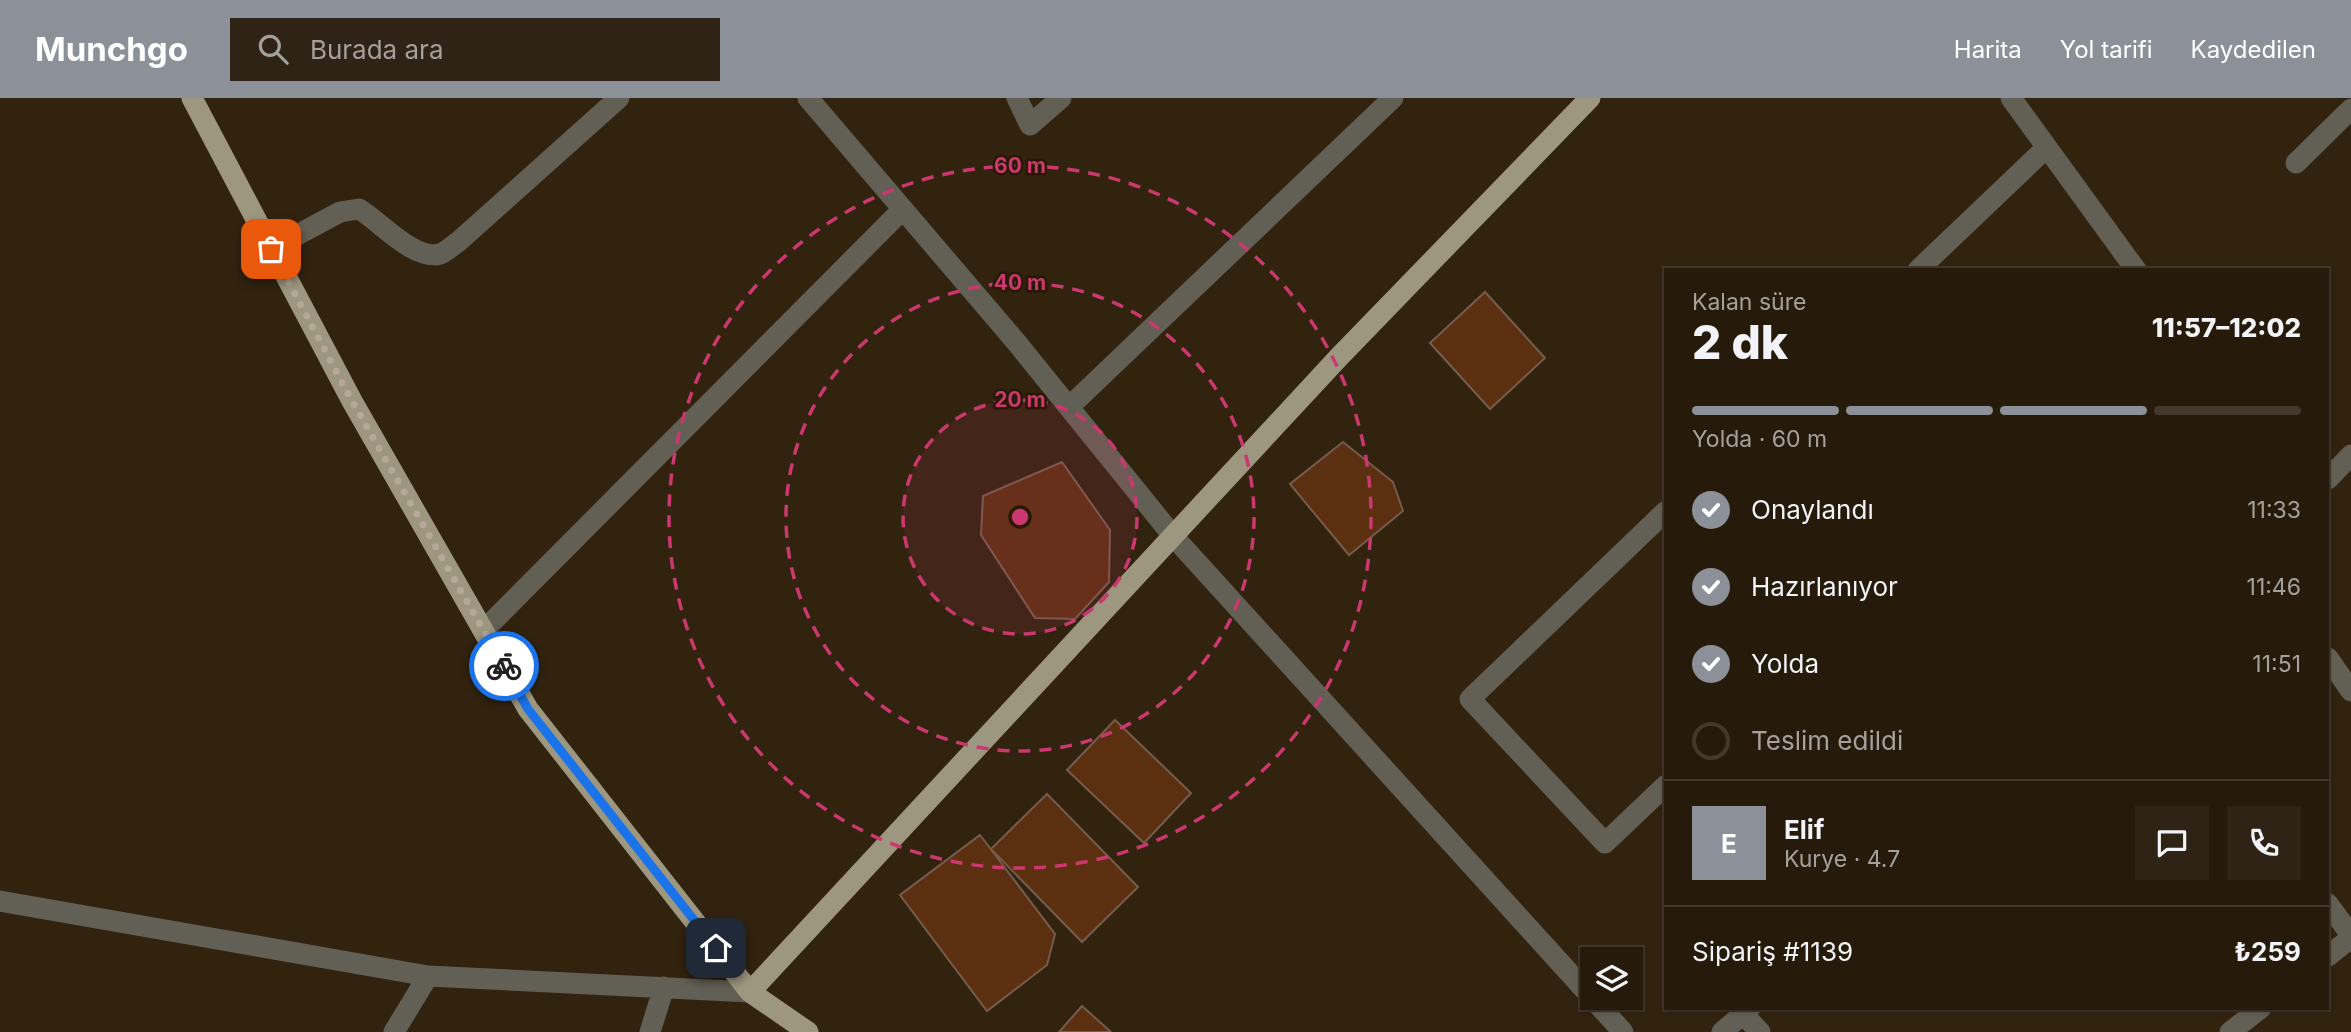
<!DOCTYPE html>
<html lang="tr">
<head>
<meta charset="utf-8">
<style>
  :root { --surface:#261a0b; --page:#2e2314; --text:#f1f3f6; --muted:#a4a19d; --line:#42382c; --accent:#8c9099 }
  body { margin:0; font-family:Inter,sans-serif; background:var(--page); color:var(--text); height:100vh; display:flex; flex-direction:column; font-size:26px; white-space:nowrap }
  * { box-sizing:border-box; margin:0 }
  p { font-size:23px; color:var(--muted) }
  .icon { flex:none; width:38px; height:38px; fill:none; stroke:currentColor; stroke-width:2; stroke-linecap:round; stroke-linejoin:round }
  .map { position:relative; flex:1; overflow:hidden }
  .details { position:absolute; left:1664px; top:170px; width:665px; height:742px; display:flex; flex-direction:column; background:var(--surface); border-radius:0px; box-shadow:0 2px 5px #0004,0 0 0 2px var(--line) }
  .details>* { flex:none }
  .controls { position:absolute; left:1580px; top:849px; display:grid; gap:14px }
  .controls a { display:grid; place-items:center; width:63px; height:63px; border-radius:0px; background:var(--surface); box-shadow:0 2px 5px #0004,0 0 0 2px var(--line); font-size:35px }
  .pin { position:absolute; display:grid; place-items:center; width:60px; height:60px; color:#fff; margin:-30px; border-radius:14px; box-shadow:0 4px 10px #0006 }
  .courier { position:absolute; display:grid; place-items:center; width:70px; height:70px; margin:-35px; border:5px solid #1a73e8; border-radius:50%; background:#fff; color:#222; box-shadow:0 2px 9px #0007 }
  .head em { font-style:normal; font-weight:800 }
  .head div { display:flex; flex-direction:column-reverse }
  .head { display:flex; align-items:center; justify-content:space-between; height:119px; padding:0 28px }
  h1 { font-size:46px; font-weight:800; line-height:52px }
  .bar { display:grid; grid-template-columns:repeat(4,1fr); gap:10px 7px; align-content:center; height:84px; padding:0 28px }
  .bar i { height:9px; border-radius:5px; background:var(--line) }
  .bar .current { background:var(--accent) }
  .bar p { grid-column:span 4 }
  .line { display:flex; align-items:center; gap:18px; padding:0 28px; border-top:2px solid var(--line) }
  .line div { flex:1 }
  .round { display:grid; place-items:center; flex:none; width:74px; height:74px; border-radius:0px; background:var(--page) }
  ol { padding:0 28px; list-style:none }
  li { display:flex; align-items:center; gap:21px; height:77px }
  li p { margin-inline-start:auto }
  li .icon { padding:7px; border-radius:50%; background:var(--accent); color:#fff; stroke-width:4 }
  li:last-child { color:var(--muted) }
  li i { width:38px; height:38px; border:4px solid var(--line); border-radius:50% }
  header { display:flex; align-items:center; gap:42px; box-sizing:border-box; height:98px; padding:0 35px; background:var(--accent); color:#fff }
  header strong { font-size:33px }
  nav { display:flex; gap:38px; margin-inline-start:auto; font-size:24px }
  .search { width:490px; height:63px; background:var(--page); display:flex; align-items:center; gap:18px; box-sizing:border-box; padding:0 24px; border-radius:0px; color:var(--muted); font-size:26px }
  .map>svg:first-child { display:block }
  .building { fill:#5b2f10; stroke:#755c4d; stroke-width:2 }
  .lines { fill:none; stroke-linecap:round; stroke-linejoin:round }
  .minor { stroke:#625f54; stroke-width:21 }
  .major { stroke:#9e9780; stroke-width:21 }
  .done { stroke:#b4a899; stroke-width:7; stroke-dasharray:0 12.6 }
  .route { stroke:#1a73e8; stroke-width:9 }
  .ring { fill:none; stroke:#ca386f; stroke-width:3.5; stroke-dasharray:12 9 }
  .centre { fill:#ca386f; stroke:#281905; stroke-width:3.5 }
  .ring-label { font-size:21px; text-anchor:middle; font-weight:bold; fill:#ca386f; stroke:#281905; stroke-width:5; stroke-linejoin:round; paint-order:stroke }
</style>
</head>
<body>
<header>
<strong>Munchgo</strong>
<div class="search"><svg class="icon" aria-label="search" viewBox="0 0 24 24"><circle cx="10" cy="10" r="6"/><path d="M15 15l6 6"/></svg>Burada ara</div>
<nav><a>Harita</a><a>Yol tarifi</a><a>Kaydedilen</a></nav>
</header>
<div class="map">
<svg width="2351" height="934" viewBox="0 0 2351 934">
  <rect width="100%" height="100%" fill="#32230f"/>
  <!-- building -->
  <path class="building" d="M1485,194l60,66 -55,51 -60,-66z
    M1343,344l50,40 10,29 -54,44 -59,-71z
    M1062,364l48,68 -1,52 -34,37 -40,-1 -54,-83 2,-39z
    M1115,622l76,73 -47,50 -77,-73z
    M1047,696l91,93 -56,55 -91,-93z
    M980,737l75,99 -8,31 -60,46 -87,-116z
    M1082,908l29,26h-52z"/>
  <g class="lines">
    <!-- minor -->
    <path class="minor" d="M808,0l209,245 156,193 450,496
      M1017,0l13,27 31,-27
      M2011,0l125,172
      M2296,65l55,-54
      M271,151l69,-37 19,-3c22,13 55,52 81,45 6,-2 13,-9 18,-12l161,-144
      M1918,172l128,-122
      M1069,309l324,-309
      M2328,381l23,-24
      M1666,413l-196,188 135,144 61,-58
      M484,532l418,-420
      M2328,560l23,33
      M0,803l428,75 322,16
      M2328,806l23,31
      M2328,858l23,-18
      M1743,916l17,18
      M394,934l34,-56
      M650,934l14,-45
      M1722,934l28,-24
      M2230,934l31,-24"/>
    <!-- major -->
    <path class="major" d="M192,0l160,303 176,308 222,283 58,40
      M750,894l589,-635 251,-259"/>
  </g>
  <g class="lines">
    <!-- done -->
    <path class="done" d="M271,151l81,152 152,265"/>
    <!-- route -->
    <path class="route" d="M504,568l24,43 188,239"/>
  </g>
  <!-- distance rings -->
  <circle cx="1020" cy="419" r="117" fill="#ca386f" fill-opacity=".12"/>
  <g class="ring">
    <circle cx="1020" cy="419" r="117"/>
    <circle cx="1020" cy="419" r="234"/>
    <circle cx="1020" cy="419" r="351"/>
  </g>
  <circle cx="1020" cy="419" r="10" class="centre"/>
  <g class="ring-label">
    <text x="1020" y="75">60 m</text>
    <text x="1020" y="192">40 m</text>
    <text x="1020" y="309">20 m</text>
  </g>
</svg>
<div class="controls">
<a><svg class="icon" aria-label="layers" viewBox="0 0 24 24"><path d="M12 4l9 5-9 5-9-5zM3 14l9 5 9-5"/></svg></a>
</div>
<div class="pin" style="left:271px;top:151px;background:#ea580c"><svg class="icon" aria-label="bag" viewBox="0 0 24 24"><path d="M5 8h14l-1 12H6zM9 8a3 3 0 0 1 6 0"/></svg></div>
<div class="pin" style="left:716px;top:850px;background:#1f2937"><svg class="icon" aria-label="home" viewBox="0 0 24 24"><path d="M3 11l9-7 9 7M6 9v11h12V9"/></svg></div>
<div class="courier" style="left:504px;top:568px"><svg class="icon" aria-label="bike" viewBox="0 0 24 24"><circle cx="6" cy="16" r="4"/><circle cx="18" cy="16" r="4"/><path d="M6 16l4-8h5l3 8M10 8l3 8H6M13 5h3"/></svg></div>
<section class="details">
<div class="head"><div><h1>2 dk</h1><p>Kalan süre</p></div><em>11:57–12:02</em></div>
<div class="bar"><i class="current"></i><i class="current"></i><i class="current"></i><i></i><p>Yolda · 60 m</p></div>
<ol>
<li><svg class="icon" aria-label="check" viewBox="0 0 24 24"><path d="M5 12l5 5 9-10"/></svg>Onaylandı<p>11:33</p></li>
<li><svg class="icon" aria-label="check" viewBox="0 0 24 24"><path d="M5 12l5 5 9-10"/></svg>Hazırlanıyor<p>11:46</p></li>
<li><svg class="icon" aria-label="check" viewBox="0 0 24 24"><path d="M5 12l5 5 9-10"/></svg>Yolda<p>11:51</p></li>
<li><i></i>Teslim edildi</li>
</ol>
<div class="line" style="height:126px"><b class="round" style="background:var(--accent);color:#fff">E</b><div><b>Elif</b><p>Kurye · 4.7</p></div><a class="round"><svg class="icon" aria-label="chat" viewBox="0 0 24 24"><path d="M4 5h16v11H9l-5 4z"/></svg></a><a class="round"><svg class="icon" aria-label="phone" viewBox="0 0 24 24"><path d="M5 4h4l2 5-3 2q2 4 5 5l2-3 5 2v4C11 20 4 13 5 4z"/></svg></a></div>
<div class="line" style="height:91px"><div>Sipariş #1139</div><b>₺259</b></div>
</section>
</div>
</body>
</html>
